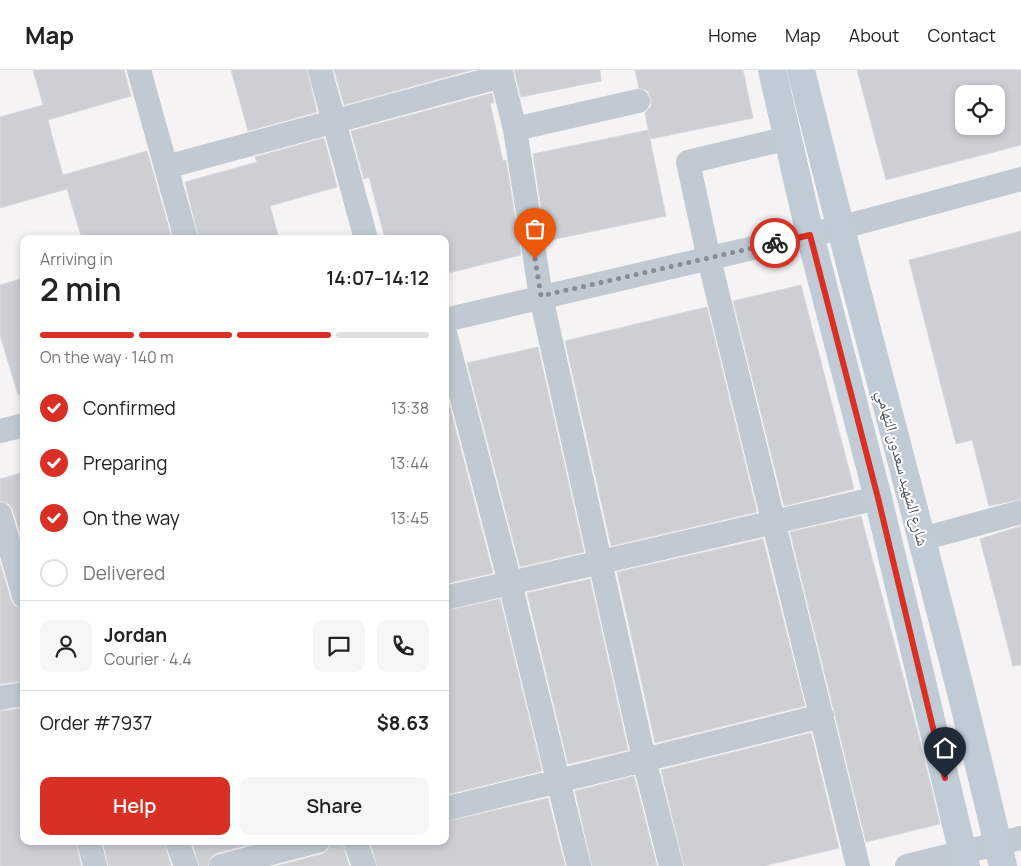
<!DOCTYPE html>
<html lang="en">
<head>
<meta charset="utf-8">
<style>
  :root { --surface:#fff; --page:#f6f6f6; --text:#222; --muted:#767676; --line:#e0e0e0; --accent:#d93025 }
  body { margin:0; font-family:Manrope,"Noto Naskh Arabic",sans-serif; background:var(--page); color:var(--text); height:100vh; display:flex; flex-direction:column; font-size:19px; white-space:nowrap }
  * { box-sizing:border-box; margin:0 }
  p { font-size:16px; color:var(--muted) }
  .icon { flex:none; width:28px; height:28px; fill:none; stroke:currentColor; stroke-width:2; stroke-linecap:round; stroke-linejoin:round }
  .map { position:relative; flex:1; overflow:hidden }
  .side { position:absolute; left:20px; top:165px; width:429px; height:610px; display:flex; flex-direction:column; background:var(--surface); border-radius:10px; box-shadow:0 2px 8px #0003 }
  .side>* { flex:none }
  .tools { position:absolute; left:955px; top:15px; display:grid; gap:10px }
  .tools a { display:grid; place-items:center; width:50px; height:50px; border-radius:10px; background:var(--surface); box-shadow:0 2px 8px #0003; font-size:25px }
  .pin { position:absolute; display:grid; place-items:center; width:42px; height:42px; color:#fff; margin:-51px -21px; border-radius:50% 50% 50% 0; rotate:-45deg; box-shadow:0 0 5px #0007 }
  .pin .icon { rotate:45deg }
  .courier { position:absolute; display:grid; place-items:center; width:50px; height:50px; margin:-25px; border:4px solid #d93025; border-radius:50%; background:#fff; color:#222; box-shadow:0 1px 6px #0007 }
  .headline em { font-style:normal; font-weight:600 }
  .headline div { display:flex; flex-direction:column-reverse }
  .headline { display:flex; align-items:center; justify-content:space-between; height:85px; padding:0 20px }
  h1 { font-size:32px; font-weight:600; line-height:38px }
  .bar { display:grid; grid-template-columns:repeat(4,1fr); gap:8px 5px; align-content:center; height:60px; padding:0 20px }
  .bar i { height:6px; border-radius:4px; background:var(--line) }
  .bar .current { background:var(--accent) }
  .bar p { grid-column:span 4 }
  .line { display:flex; align-items:center; gap:12px; padding:0 20px; border-top:1px solid var(--line) }
  .line div { flex:1 }
  .round { display:grid; place-items:center; flex:none; width:52px; height:52px; border-radius:10px; background:var(--page) }
  ol { padding:0 20px; list-style:none }
  li { display:flex; align-items:center; gap:15px; height:55px }
  li p { margin-inline-start:auto }
  li .icon { padding:5px; border-radius:50%; background:var(--accent); color:#fff; stroke-width:4 }
  li:last-child { color:var(--muted) }
  li i { width:28px; height:28px; border:2px solid var(--line); border-radius:50% }
  .action { display:flex; gap:10px; margin-top:auto; padding:10px 20px }
  .action a { flex:1; height:58px; border-radius:10px; background:var(--accent); color:#fff; font-size:20px; font-weight:600; line-height:58px; text-align:center }
  .action a+a { background:var(--page); color:var(--text) }
  header { display:flex; align-items:center; gap:30px; box-sizing:border-box; height:70px; padding:0 25px; background:var(--surface); border-bottom:1px solid var(--line) }
  header strong { font-size:24px }
  nav { display:flex; gap:28px; margin-inline-start:auto; font-size:18px }
  .map>svg:first-child { display:block }
  .building { fill:#cdcfd5; stroke:#d7d9de; fill-rule:evenodd }
  .lines { fill:none; stroke-linecap:round; stroke-linejoin:round }
  .street { stroke:#c1cad2; stroke-width:24 }
  .secondary { stroke:#c1cbd6; stroke-width:28 }
  .done { stroke:#868d94; stroke-width:5; stroke-dasharray:0 9 }
  .route { stroke:#d93025; stroke-width:6 }
  .labels { text-anchor:middle; stroke-width:4; stroke-linejoin:round; paint-order:stroke }
  .street-label { font-size:16px; fill:#4a5661; stroke:#fff }
</style>
</head>
<body>
<header>
<strong>Map</strong>
<nav><a>Home</a><a>Map</a><a>About</a><a>Contact</a></nav>
</header>
<div class="map">
<svg width="1021" height="796" viewBox="0 0 1021 796">
  <rect width="100%" height="100%" fill="#f5f3f3"/>
  <!-- building -->
  <path class="building" d="M33,0h91l7,26 -83,24 7,27 8,28 84,-24 25,88h-90l-15,-50 -67,19v-91l43,-12z
    M231,0h76l10,42 -69,19z
    M334,0h138l-128,35z
    M514,0h86l1,11 -80,16z
    M635,0h108l10,48 -103,21 -5,-26 6,-7v-8l-3,-7 -9,-3z
    M857,0h164v75l-135,35zM964,24h32v32h-32z
    M492,23l2,10h-4l13,58 3,-1 15,95 -76,19v-35h-60l-16,-62 -5,2 -13,-48z
    M648,60l18,86 -120,25 -13,-87z
    M324,68l13,49 -67,19 9,33h-80l-14,-57 72,-20 -2,-5z
    M1021,161v268l-32,7 -17,-66 -16,4 -47,-184z
    M24,208v116l-6,1 -18,-60v-50z
    M801,215l53,204 -70,17 -51,-205z
    M707,237l50,205 -146,34 -46,-205z
    M538,277l46,205 -64,15 -53,-204z
    M445,318l48,185 -48,11z
    M24,402v74l-11,-36 -4,-6 -9,-3v-22z
    M861,446l57,217 22,91 -74,18 -76,-310z
    M1021,456v139l-8,1 -33,-127z
    M763,469l42,167 -150,37 -38,-171z
    M0,493l11,37 4,6 9,3v72l-24,3z
    M590,509l38,171 -60,14 -41,-171z
    M500,529l42,172 -97,24v-184z
    M24,638v133h52l5,25h-81v-155z
    M811,663l28,115 -75,18h-80l-23,-96z
    M634,706l23,90h-65l-17,-75z
    M548,728l17,68h-188l-7,-25h75v-19z
    M103,771h61l7,25h-63z
    M192,771h70l-45,12 -6,4 -3,9h-9z
    M331,771h11l7,25h-73l46,-12 6,-4z"/>
  <g class="lines">
    <!-- street -->
    <path class="street" d="M139,0l47,169
      M320,0l46,169
      M500,0l15,59 26,168 103,462 27,107
      M515,59l123,-28
      M789,68l-101,24 21,97 149,607
      M166,97l336,-91
      M445,250l394,-92 182,-49
      M445,263l65,250 69,283
      M0,361l24,-6
      M0,444l24,82
      M922,469l99,-27
      M445,528l433,-100
      M0,628l24,-4
      M445,739l377,-93
      M89,771l6,25
      M177,771l9,25
      M355,771l9,25
      M221,796l97,-25
      M907,796l114,-28"/>
    <!-- secondary -->
    <path class="secondary" d="M772,0l38,165 68,263 88,368
      M801,0c65,266 140,529 202,796"/>
  </g>
  <g class="lines">
    <!-- done -->
    <path class="done" d="M535,189l6,37 234,-53"/>
    <!-- route -->
    <path class="route" d="M775,173l35,-8 68,263 67,280"/>
  </g>
  <g class="labels">
    <!-- street labels -->
    <g class="street-label">
      <text transform="translate(903 398) rotate(75)" y="6">شارع الشهيد سعدون التهامي</text>
    </g>
  </g>
</svg>
<div class="tools">
<a><svg class="icon" aria-label="locate" viewBox="0 0 24 24"><circle cx="12" cy="12" r="6"/><path d="M12 2v4M12 18v4M2 12h4M18 12h4"/></svg></a>
</div>
<div class="pin" style="left:535px;top:189px;background:#ea580c"><svg class="icon" aria-label="bag" viewBox="0 0 24 24"><path d="M5 8h14l-1 12H6zM9 8a3 3 0 0 1 6 0"/></svg></div>
<div class="pin" style="left:945px;top:708px;background:#1f2937"><svg class="icon" aria-label="home" viewBox="0 0 24 24"><path d="M3 11l9-7 9 7M6 9v11h12V9"/></svg></div>
<div class="courier" style="left:775px;top:173px"><svg class="icon" aria-label="bike" viewBox="0 0 24 24"><circle cx="6" cy="16" r="4"/><circle cx="18" cy="16" r="4"/><path d="M6 16l4-8h5l3 8M10 8l3 8H6M13 5h3"/></svg></div>
<section class="side">
<div class="headline"><div><h1>2 min</h1><p>Arriving in</p></div><em>14:07–14:12</em></div>
<div class="bar"><i class="current"></i><i class="current"></i><i class="current"></i><i></i><p>On the way · 140 m</p></div>
<ol>
<li><svg class="icon" aria-label="check" viewBox="0 0 24 24"><path d="M5 12l5 5 9-10"/></svg>Confirmed<p>13:38</p></li>
<li><svg class="icon" aria-label="check" viewBox="0 0 24 24"><path d="M5 12l5 5 9-10"/></svg>Preparing<p>13:44</p></li>
<li><svg class="icon" aria-label="check" viewBox="0 0 24 24"><path d="M5 12l5 5 9-10"/></svg>On the way<p>13:45</p></li>
<li><i></i>Delivered</li>
</ol>
<div class="line" style="height:90px"><a class="round"><svg class="icon" aria-label="person" viewBox="0 0 24 24"><circle cx="12" cy="8" r="4"/><path d="M4 21q1-7 8-7t8 7"/></svg></a><div><b>Jordan</b><p>Courier · 4.4</p></div><a class="round"><svg class="icon" aria-label="chat" viewBox="0 0 24 24"><path d="M4 5h16v11H9l-5 4z"/></svg></a><a class="round"><svg class="icon" aria-label="phone" viewBox="0 0 24 24"><path d="M5 4h4l2 5-3 2q2 4 5 5l2-3 5 2v4C11 20 4 13 5 4z"/></svg></a></div>
<div class="line" style="height:65px"><div>Order #7937</div><b>$8.63</b></div>
<div class="action"><a>Help</a><a>Share</a></div>
</section>
</div>
</body>
</html>
